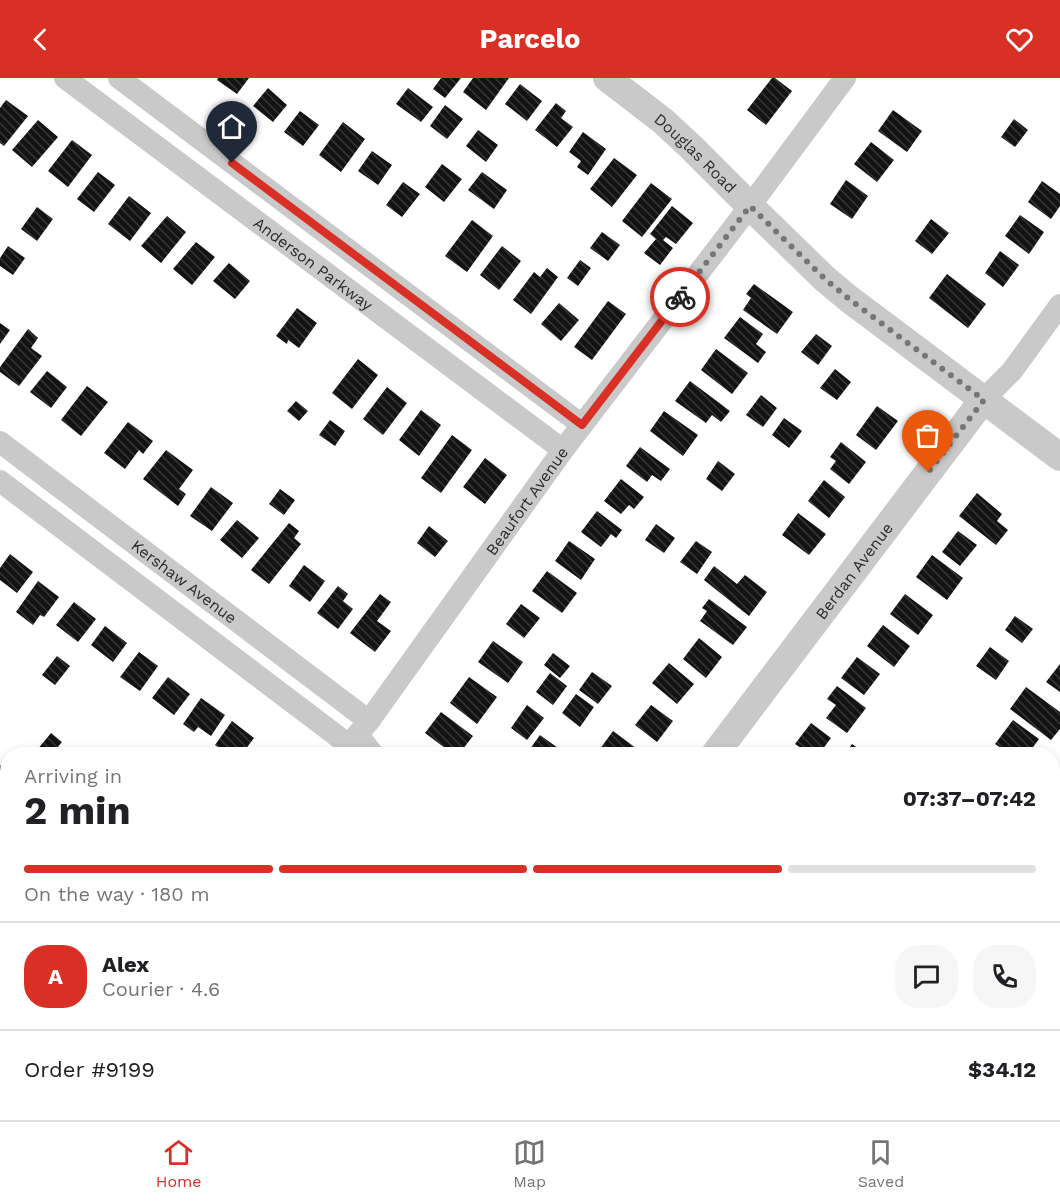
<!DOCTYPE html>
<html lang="en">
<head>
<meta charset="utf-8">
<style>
  :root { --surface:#fff; --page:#f6f6f6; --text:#202124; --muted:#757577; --line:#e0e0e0; --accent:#d93025 }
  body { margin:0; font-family:"Work Sans",sans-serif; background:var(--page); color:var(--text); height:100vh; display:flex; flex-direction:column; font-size:22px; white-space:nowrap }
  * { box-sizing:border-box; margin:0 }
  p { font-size:20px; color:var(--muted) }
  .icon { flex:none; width:33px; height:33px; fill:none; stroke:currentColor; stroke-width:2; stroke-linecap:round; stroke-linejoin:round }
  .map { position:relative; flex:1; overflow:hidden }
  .side { position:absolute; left:0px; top:669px; width:1060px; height:374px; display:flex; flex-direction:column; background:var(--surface); border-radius:24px 24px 0 0; box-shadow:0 3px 9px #0003 }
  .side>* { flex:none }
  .pin { position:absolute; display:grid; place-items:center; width:51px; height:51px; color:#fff; margin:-62px -26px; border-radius:50% 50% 50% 0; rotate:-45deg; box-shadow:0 0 6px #0007 }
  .pin .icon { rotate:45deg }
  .courier { position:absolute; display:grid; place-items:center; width:60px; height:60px; margin:-30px; border:4px solid #d93025; border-radius:50%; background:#fff; color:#222; box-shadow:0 2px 8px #0007 }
  .head em { font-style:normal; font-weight:700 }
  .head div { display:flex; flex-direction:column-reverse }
  .head { display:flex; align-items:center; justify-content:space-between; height:102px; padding:0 24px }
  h1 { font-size:39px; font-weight:700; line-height:45px }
  .bar { display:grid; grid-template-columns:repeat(4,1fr); gap:9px 6px; align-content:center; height:72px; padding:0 24px }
  .bar i { height:8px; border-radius:4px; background:var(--line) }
  .bar .active { background:var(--accent) }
  .bar p { grid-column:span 4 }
  .line { display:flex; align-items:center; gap:15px; padding:0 24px; border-top:2px solid var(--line) }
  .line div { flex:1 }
  .round { display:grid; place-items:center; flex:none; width:63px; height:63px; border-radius:24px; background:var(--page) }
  header { display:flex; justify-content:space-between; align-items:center; height:78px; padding:0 24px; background:var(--accent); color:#fff; font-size:27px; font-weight:700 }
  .tab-bar { display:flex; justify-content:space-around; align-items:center; height:84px; border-top:2px solid var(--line); background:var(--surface); font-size:16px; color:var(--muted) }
  .tab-bar a { display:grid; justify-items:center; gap:3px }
  .tab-bar .active { color:var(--accent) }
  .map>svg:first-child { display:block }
  .building { fill:url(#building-back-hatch) }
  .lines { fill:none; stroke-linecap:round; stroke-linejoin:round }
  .minor { stroke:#c9c9c9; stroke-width:22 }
  .tertiary { stroke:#c9c9c9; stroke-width:28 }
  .done { stroke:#767676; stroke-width:6; stroke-dasharray:0 10.8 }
  .route { stroke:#d93025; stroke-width:8 }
  .labels { text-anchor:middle; stroke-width:6; stroke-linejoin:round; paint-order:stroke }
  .street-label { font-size:16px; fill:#2c2c2c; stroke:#fff }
</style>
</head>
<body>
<header><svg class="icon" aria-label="back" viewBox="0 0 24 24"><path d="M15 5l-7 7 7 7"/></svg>Parcelo<svg class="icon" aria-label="heart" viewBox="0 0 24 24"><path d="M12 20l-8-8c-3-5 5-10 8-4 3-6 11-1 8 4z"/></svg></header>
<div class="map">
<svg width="1060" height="1042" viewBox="0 0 1060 1042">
  <defs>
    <pattern id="building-back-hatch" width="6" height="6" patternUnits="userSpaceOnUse" patternTransform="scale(1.5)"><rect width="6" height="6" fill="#131313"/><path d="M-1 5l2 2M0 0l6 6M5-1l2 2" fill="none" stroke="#363636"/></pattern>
  </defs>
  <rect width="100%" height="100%" fill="#fff"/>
  <!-- building -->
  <path class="building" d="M218,0h31l-12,16 -20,-14z
    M441,0h20l-16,20 -12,-9z
    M473,0h36l-23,32 -23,-18z
    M772,0h3l17,13 -26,34 -19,-15z
    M520,6l22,17 -15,20 -22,-17z
    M268,10l19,17 -14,17 -20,-16z
    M408,10l25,19 -12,15 -25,-18z
    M6,22l22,16 -24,30 -4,-3v-35z
    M556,25l10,8 -5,7 12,9 -16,20 -22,-17z
    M445,27l18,14 -16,20 -17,-13z
    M893,32l29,21 -15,21 -29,-21z
    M300,33l19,14 -16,21 -19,-14z
    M1014,41l14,11 -13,17 -14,-10z
    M38,42l20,17 -26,30 -20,-17z
    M343,44l22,17 -24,33 -22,-17z
    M478,52l20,15 -12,17 -20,-16z
    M583,54l23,17 -18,26 -11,-8 4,-6 -12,-9z
    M72,62l20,15 -24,32 -20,-16z
    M871,64l23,18 -17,22 -23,-18z
    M372,73l20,14 -14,20 -20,-14z
    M614,80l23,17 -25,32 -22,-18z
    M442,86l20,15 -18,23 -19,-15z
    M98,94l17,13 -21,27 -17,-13z
    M482,94l25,18 -13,19 -26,-19z
    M846,102l22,16 -16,23 -22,-15z
    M1042,103l18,13v12l-9,13 -23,-17z
    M403,104l17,12 -18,23 -16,-12z
    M651,105l21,16 -30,38 -20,-16z
    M129,118l22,17 -21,28 -22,-17z
    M672,128l21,17 -17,21 -10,-7 -3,3 10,8 -13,17 -16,-12 12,-14 -6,-5z
    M37,129l16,12 -16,22 -16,-12z
    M1020,137l24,17 -15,22 -24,-18z
    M167,138l19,16 -25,31 -20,-17z
    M931,141l18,14 -17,21 -17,-13z
    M472,142l21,16 -26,36 -22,-16z
    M602,154l18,13 -12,16 -18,-13z
    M196,164l19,15 -23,28 -19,-16z
    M8,168l17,12 -12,17 -13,-9v-8z
    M502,168l19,15 -22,29 -19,-15z
    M1000,173l19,14 -16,22 -18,-14z
    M580,182l11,8 -13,18 -11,-8z
    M229,185l21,18 -15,18 -22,-18z
    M547,190l11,9 -27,37 -18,-14 21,-28 6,5z
    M947,196l39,30 -18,24 -39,-30z
    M754,206l39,28 -16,22 -34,-24 8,-12 -5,-4z
    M608,223l18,13 -34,46 -18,-13z
    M559,225l20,17 -18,21 -20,-17z
    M297,230l20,15 -18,25 -11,-8 -1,4 -11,-8z
    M740,239l23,17 -7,10 10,8 -8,11 -34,-25z
    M0,245l10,7 -10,14z
    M28,251l10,9 -7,10 11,8 -23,30 -19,-14v-5z
    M816,256l16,12 -14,19 -17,-13z
    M716,271l32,24 -16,21 -31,-24z
    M358,281l20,16 -26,34 -20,-16z
    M835,291l16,13 -14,18 -17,-12z
    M47,293l20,16 -16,21 -21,-16z
    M690,303l40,30 -9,11 -9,-7 -6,8 -31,-22z
    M87,308l21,16 -27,34 -20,-16z
    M387,309l20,16 -24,32 -20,-16z
    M761,317l16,13 -14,19 -17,-12z
    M296,323l12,10 -9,10 -12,-10z
    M877,328l21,15 -22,29 -20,-15z
    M421,332l20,15 -22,31 -20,-16z
    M664,333l34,24 -15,21 -33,-25z
    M784,340l18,13 -13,17 -17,-13z
    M330,342l15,11 -10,15 -16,-11z
    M128,344l25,19 -10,13 -4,-4 -14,19 -21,-16z
    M452,357l20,15 -31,43 -20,-15z
    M841,364l25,20 -17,22 -19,-15 6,-8 -6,-4z
    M640,369l30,22 -9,12 -9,-6 -5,7 -21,-16z
    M166,372l27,20 -14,19 7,5 -8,12 -35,-27z
    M485,380l22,17 -22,29 -22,-17z
    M718,383l17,13 -13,17 -16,-12z
    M621,401l23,18 -10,12 -5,-4 -8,9 -17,-13z
    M824,402l21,17 -16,21 -21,-17z
    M211,409l22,16 -21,28 -22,-15z
    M280,411l15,11 -11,15 -15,-11z
    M977,415l25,21 -5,7 11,9 -12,15 -37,-29z
    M597,433l25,19 -6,8 -5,-4 -10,13 -20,-15z
    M798,435l28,21 -17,21 -27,-20z
    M237,442l22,18 -17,20 -22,-18z
    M289,445l10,8 -5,7 7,6 -32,40 -18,-14z
    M656,446l19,14 -11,15 -19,-13z
    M429,448l19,15 -13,16 -18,-14z
    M958,453l19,14 -17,21 -18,-14z
    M569,463l26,18 -14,21 -26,-19z
    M696,463l16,11 -15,22 -17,-12z
    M10,476l23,18 -16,21 -17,-13v-12z
    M932,477l31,23 -16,22 -31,-23z
    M304,487l21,16 -15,21 -21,-16z
    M714,488l23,18 8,-9 22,17 -18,24 -45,-36z
    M547,493l30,22 -15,20 -30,-22z
    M38,503l21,16 -15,20 -4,-2 -7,10 -17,-13z
    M338,508l10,8 -5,7 10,8 -15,20 -21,-16z
    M380,516l11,8 -14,19 14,10 -16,21 -25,-19z
    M905,516l28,21 -15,20 -28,-21z
    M709,521l38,28 -14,18 -33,-24 7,-10 -5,-3z
    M74,524l22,17 -18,23 -22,-17z
    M521,526l19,14 -16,20 -18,-14z
    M1015,538l18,13 -11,14 -17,-13z
    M883,547l27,21 -16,21 -27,-21z
    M105,548l22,17 -14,19 -22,-17z
    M699,560l23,19 -16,21 -23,-19z
    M493,563l30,21 -15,21 -30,-21z
    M990,569l19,14 -13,19 -20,-14z
    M139,574l19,14 -18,25 -20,-14z
    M553,575l17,13 -10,12 -16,-13z
    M57,578l13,10 -15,19 -13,-10z
    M857,579l23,17 -16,21 -23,-17z
    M669,585l25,21 -17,20 -25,-21z
    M1060,586v28l-14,-10z
    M592,594l20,14 -14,18 -19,-14z
    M550,595l17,13 -14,19 -17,-13z
    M168,599l22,17 -16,21 -22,-17z
    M469,599l28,20 -20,27 -27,-21z
    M837,608l29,22 -19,25 -21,-15 10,-13 -9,-6z
    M1026,609l34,25v17l-9,11 -41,-31z
    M576,616l18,13 -14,20 -18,-14z
    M201,620l24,17 -14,21 -13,-9 -4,5 -11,-8z
    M527,627l17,13 -17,22 -16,-12z
    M651,627l22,16 -16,21 -22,-17z
    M441,634l32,24 -14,18h-6l-28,-21z
    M1013,642l26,19 -11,15h-18l-15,-10z
    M232,643l22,17 -12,16h-14l-13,-9z
    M811,645l20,15 -12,16h-9l-15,-10z
    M613,653l31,23h-45l-2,-1z
    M51,655l11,9 -10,12h-10l-5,-4z
    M540,657l18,13 -5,6h-24l-2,-1z
    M852,666l14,10h-21z
    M8,678v41l-8,-6v-25z
    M1053,818l7,6v34l-2,2 -5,-4z
    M0,884l8,6v28l-6,7 -2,-2z
    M1,1013l7,5v17h10l-5,7 -13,-9z
    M138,1035h28l-5,7h-18l-6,-4z
    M341,1035h15l9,7h-29z
    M514,1035h30l10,7h-46z
    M709,1035h42l-6,7h-27z
    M887,1035h48l-6,7h-33z
    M1017,1035h24l-5,7h-10z"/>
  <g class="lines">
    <!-- minor -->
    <g class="minor">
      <path id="s1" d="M65,0l498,372"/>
      <path d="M119,0l463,347"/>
      <path d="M983,322l29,-29 48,-66"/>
      <path id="s2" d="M0,364l369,279"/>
      <path d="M0,403l349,264"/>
      <path d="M358,657l15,19"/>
      <path id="s3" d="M341,676l28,-33 194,-271 187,-244 95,-128"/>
      <path d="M1053,724l7,-9"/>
      <path d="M0,784l8,5"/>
      <path d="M0,821l8,5"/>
      <path d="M823,1035l10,7"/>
      <path d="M65,1042l6,-7"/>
    </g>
    <!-- tertiary -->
    <g class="tertiary">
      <path id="s4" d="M607,0l56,43 28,26 59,59 75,73 24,20 211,158"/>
      <path id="s5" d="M715,676l268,-354"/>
      <path d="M436,1042l5,-7"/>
    </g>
  </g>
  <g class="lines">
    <!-- done -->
    <path class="done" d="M680,219l70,-91 75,73 24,20 135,101 -56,72"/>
    <!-- route -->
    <path class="route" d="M232,85l350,262 98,-128"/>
  </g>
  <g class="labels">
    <!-- street labels -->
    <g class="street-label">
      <text dy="6" stroke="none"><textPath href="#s4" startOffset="116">Douglas Road</textPath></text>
      <text dy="6" stroke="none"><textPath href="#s1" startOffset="310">Anderson Parkway</textPath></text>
      <text dy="6" stroke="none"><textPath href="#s3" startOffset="314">Beaufort Avenue</textPath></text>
      <text dy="6" stroke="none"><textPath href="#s5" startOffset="230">Berdan Avenue</textPath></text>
      <text dy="6" stroke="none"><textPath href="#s2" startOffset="231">Kershaw Avenue</textPath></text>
    </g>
  </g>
</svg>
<div class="pin" style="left:928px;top:394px;background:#ea580c"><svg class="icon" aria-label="bag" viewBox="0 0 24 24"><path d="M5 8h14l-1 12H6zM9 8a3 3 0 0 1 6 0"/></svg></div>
<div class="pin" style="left:232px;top:85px;background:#1f2937"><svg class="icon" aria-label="home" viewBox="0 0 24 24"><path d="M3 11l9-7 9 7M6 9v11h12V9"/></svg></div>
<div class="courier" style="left:680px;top:219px"><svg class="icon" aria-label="bike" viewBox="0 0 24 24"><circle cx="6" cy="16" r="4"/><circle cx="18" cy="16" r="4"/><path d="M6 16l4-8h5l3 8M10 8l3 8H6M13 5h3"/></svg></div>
<section class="side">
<div class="head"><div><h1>2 min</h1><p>Arriving in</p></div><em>07:37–07:42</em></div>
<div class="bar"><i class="active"></i><i class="active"></i><i class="active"></i><i></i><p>On the way · 180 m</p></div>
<div class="line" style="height:108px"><b class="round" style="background:var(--accent);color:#fff">A</b><div><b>Alex</b><p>Courier · 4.6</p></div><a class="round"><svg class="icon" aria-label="chat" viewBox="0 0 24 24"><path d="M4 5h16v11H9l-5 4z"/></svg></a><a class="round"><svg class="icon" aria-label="phone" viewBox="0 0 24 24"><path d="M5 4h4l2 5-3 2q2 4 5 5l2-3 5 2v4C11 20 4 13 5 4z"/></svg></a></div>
<div class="line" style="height:78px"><div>Order #9199</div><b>$34.12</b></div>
</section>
</div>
<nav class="tab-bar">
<a class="active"><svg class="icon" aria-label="home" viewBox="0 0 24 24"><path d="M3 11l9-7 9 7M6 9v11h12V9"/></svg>Home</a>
<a><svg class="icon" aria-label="map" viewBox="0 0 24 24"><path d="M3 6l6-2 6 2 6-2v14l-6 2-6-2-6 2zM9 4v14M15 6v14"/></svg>Map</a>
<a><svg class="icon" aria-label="saved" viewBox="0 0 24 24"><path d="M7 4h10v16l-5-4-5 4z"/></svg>Saved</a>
</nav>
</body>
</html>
